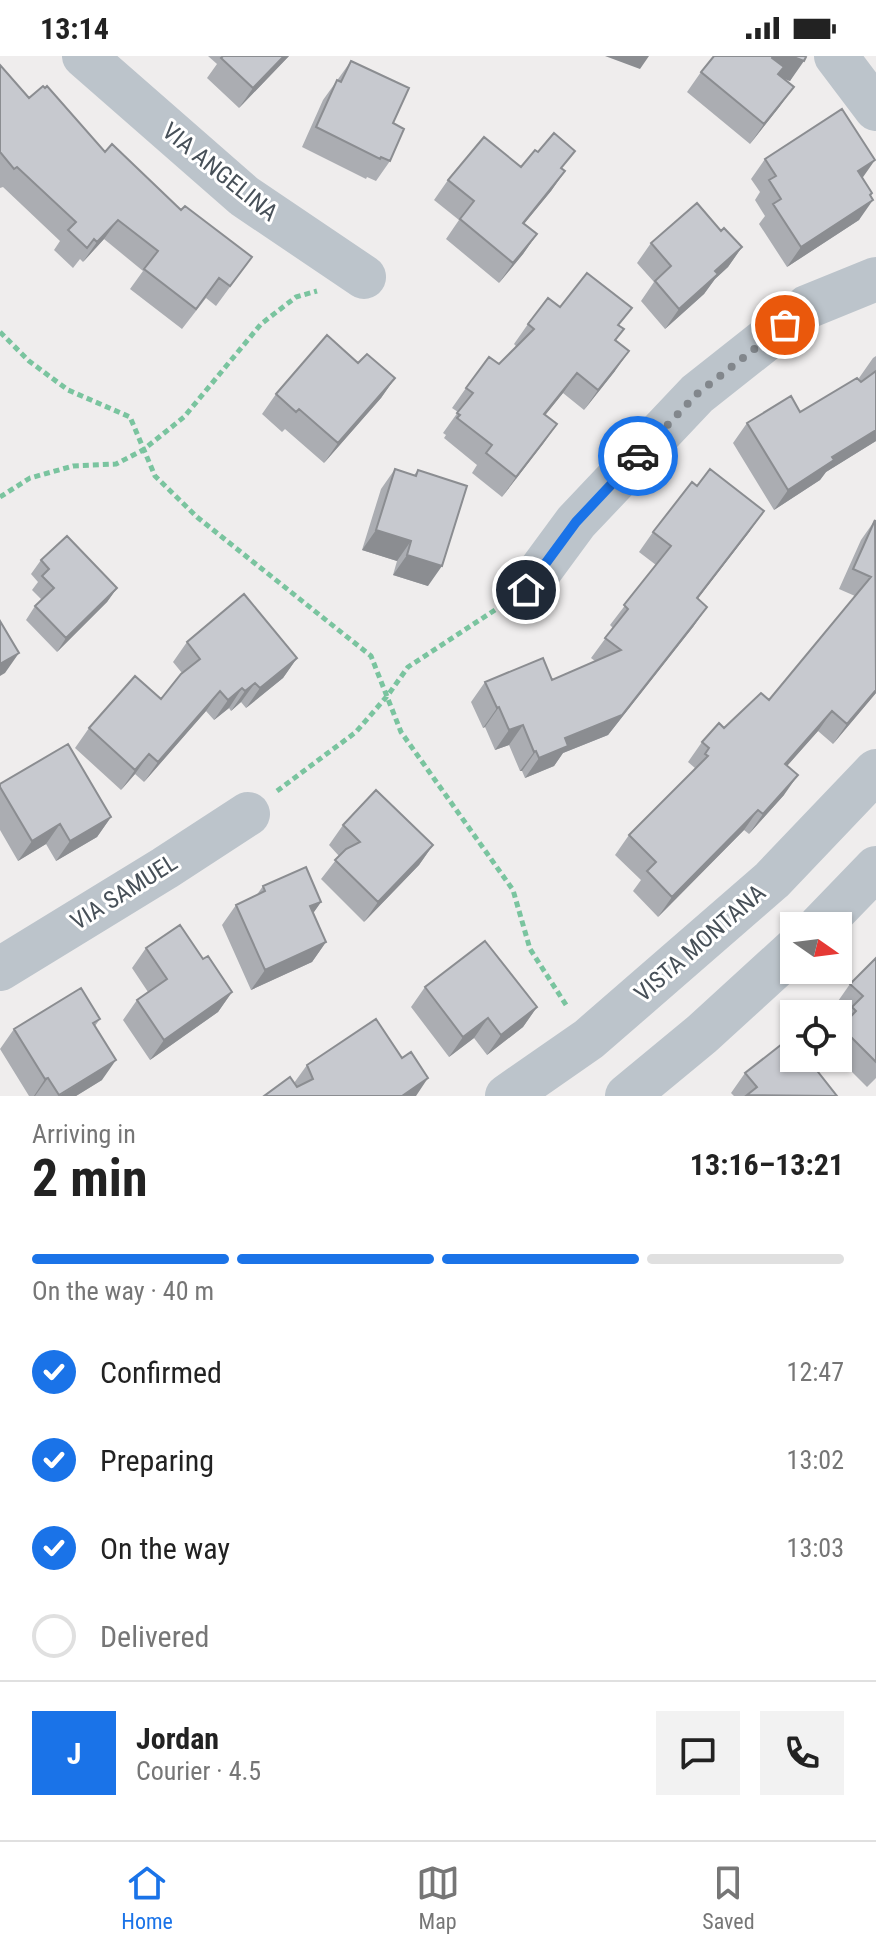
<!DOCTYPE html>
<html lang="en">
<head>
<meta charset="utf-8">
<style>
  :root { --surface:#fff; --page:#f2f2f2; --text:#222; --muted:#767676; --line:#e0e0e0; --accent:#1a73e8 }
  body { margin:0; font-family:"Roboto Condensed",sans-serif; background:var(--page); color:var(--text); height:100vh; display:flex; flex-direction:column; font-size:30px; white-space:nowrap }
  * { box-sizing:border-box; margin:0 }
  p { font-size:26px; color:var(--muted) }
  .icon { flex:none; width:44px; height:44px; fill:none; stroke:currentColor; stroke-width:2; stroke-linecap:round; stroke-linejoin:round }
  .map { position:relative; height:1040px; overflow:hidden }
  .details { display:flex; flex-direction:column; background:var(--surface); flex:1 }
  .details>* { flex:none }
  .needle { width:52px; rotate:104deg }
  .controls { position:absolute; left:780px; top:856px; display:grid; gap:16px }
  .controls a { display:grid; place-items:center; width:72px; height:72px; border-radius:0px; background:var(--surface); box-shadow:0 2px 6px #0004; font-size:40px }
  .pin { position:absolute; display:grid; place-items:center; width:68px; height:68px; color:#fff; margin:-34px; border:4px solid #fff; border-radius:50%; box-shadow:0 2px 8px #0007 }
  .courier { position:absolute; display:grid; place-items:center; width:80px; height:80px; margin:-40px; border:6px solid #1a73e8; border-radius:50%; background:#fff; color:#222; box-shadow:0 2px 10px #0007 }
  .headline em { font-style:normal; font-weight:700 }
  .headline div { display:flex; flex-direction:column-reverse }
  .headline { display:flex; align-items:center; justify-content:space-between; height:136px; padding:0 32px }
  h1 { font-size:52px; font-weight:700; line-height:60px }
  .bar { display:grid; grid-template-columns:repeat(4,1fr); gap:12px 8px; align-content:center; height:96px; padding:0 32px }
  .bar i { height:10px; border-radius:6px; background:var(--line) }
  .bar .active { background:var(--accent) }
  .bar p { grid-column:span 4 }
  .line { display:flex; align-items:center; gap:20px; padding:0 32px; border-top:2px solid var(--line) }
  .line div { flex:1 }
  .round { display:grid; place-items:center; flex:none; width:84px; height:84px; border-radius:0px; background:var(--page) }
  ol { padding:0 32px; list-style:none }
  li { display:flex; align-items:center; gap:24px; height:88px }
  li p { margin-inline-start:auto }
  li .icon { padding:8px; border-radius:50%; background:var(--accent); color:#fff; stroke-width:4 }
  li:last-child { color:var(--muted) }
  li i { width:44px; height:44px; border:4px solid var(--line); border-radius:50% }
  .status { display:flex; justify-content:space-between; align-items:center; height:56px; padding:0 40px; background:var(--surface); direction:ltr }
  .status svg { height:22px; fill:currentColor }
  .menu { display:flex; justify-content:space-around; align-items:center; height:112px; border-top:2px solid var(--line); background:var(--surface); font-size:22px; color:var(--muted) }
  .menu a { display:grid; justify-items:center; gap:4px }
  .menu .active { color:var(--accent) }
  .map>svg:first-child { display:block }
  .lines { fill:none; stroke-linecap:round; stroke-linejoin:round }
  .path { stroke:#7ac49f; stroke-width:5; stroke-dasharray:6 4; stroke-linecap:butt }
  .minor { stroke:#bcc4cb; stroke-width:44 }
  .wall { fill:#abadb2 }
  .shaded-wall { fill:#8b8d91 }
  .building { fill:#c7c9cf; stroke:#8b8d91; stroke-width:2 }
  .done { stroke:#82878c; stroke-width:8; stroke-dasharray:0 14.4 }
  .route { stroke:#1a73e8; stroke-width:10 }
  .labels { text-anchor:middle; stroke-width:6; stroke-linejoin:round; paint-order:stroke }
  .street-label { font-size:24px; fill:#475058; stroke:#fff }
</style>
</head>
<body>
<div class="status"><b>13:14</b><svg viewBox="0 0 49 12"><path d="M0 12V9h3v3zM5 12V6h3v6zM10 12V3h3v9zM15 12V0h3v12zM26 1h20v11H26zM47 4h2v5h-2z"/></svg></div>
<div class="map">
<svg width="876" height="1040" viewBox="0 0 876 1040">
  <rect width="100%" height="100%" fill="#efeded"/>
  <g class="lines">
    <!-- path -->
    <path class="path" d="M0,276l29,29 39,29 62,27 25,59 42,41 174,139 30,76 112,158 17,59 38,59
      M0,441l30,-19 43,-12 43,-2 27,-14 41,-33 77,-93 35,-27 21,-6
      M277,735l79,-59 32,-37 20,-28 87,-57"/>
    <!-- minor -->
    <path class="minor" d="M84,0l160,140 120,81
      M836,0l40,53
      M526,534l50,-68 121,-128 110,-87 69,-28
      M820,870l56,-58
      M0,913l165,-101 83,-54
      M507,1040l82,-57 183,-159 104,-109
      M627,1040l75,-62 92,-84"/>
  </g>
  <!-- wall -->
  <path class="wall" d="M208,0h81l-50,52 -32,-30 10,-14z
    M804,0l-14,25 -7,-3 -3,28 -30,38 -63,-52 14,-20z
    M351,5l42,62 -3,38 -14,20 -9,-4 -1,2 -64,-32 21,-47z
    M0,9l29,33 76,54 76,58 71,47 -36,49 -10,-8 -24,31 -52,-40 13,-18 -39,-32 -21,23 -3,-3 -7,9 -19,-18 6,-9 -57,-54 -3,1z
    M765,103l97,19 8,18 -11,24 -72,47 -28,-43 6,-8 -10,-16 5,-8 -9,-13z
    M521,111l42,2 2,2 -14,20 -27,33 13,10 -14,20 -24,29 -53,-44 13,-19 -25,-20 14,-20z
    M721,175l21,16 -14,20 -13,12 -11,15 -39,35 -24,-28 13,-19 -17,-19 14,-20z
    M560,251l60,19 4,3 -8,11 -1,31 -31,39 -21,-17 -18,22 12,9 -55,73 -30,-24 5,-8 -33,-27 2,-3 -3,-2 15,-21 -6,-4 14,-20 33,-24 18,-17 -3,-3 14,-20z
    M876,300v85l-50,31 -6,8 -46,30 -41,-67 14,-20 53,-11 61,-30 -2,-4 14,-20z
    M358,307l37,15 -14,20 -57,65 -39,-34 -3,3 -20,-18 14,-20z
    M395,413l19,6 4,-5 10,116 -35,-11 4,-14 -35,-11 19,-61z
    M875,464l1,173 -43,51 -15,-13 -31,35 -3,29 -35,39 -5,-4 -86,87 -25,-26 8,-11 -26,-25 14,-20 63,-63 3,-4 -7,-6 14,-20 67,-42 86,-104 -16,-7 22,-49z
    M750,475l-53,68 10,8 -14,20 -85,108 -45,18 -9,13 -29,12 -3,-7h-2l-11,-26 -14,5 -10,-23 -2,1 -12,-26 14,-20 67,-2 43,-19 -4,-3 22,-30 -3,-3 46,-60 -17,-13 14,-20z
    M41,504l76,28 -10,14 -50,50 -31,-32 9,-14 7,-6 -10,-10 6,-8 -7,-8z
    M187,586l110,16 -14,20 -37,30 -5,-6 -10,9 -2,-3 -15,12 -8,-9 -62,71 -9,-8 -14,16 -46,-42 14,-20 72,-29 21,-26 -9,-11z
    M0,728l111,33 -14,20 -41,24 -10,-17 -28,17 -18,-31z
    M343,769l90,20 -14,20 -55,57 -43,-43 18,-23 -10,-11z
    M263,830l58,16 -8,11 13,29 -14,20 -61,28 -29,-65 14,-20 20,-9z
    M146,892l57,11 29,33 -14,20 -68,48 -27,-40 14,-20 11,-8 -16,-24z
    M876,902v120l-9,9 -29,-29v-27l2,-3 -2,-1 9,-13 -11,-10 14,-20z
    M425,931l112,20 -14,20 -36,28 -13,-17 -25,19 -38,-50z
    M100,963l-5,7 7,54 -26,16h-47l-29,-47 14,-20z
    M307,1009l109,31h-152l30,-13z
    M745,1017l92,23h-103l-3,-3z"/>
  <!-- shaded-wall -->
  <path class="shaded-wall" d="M284,0h5l-50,52 14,-20z
    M605,0h44l-9,13z
    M773,0h18l13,5 -14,20 -27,-10z
    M794,31l-14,19 -30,38 14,-20z
    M875,104l-14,20 -3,-9z
    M565,115l-14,20 -42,51 14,-19z
    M873,144l-14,20 -72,47 14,-20z
    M118,164l-14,19 -21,23 14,-20z
    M537,178l-14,20 -24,29 14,-20z
    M742,191l-14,20 -13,12 -11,15 -39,35 14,-20 36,-38z
    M629,295l-14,20 -31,39 14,-20z
    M577,317l-14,20 -33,41 14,-20z
    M395,322l-14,20 -57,65 14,-20z
    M557,368l-14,20 -41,53 14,-20z
    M876,374v11l-50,31 -6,8 -46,30 14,-20 44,-33z
    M764,455l-14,20 -67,87 14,-20z
    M376,474l35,11 -14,20 -35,-11z
    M407,499l35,11 -14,20 -35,-11z
    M117,532l-10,14 -50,50 9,-14z
    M707,551l-14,20 -85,108 -45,18 -9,13 -29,12 14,-20 26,-20z
    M19,597l-14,20 -5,3v-12z
    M297,602l-14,20 -37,30 14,-20z
    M255,627l-14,19 -10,9 14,-20z
    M242,632l-13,20 -15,12 14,-20z
    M876,634v3l-43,51 14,-20z
    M220,635l-14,20 -62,71 14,-20z
    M499,651l-14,20 -2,1 14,-20z
    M832,655l-14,20 -47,53 14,-20z
    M523,669l-14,20 -14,5 14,-20z
    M536,695l-14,20h-2l14,-19z
    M149,698l-14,20 -14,16 14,-20z
    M798,719l-14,20 -35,39 14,-20z
    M758,754l-14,20 -86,87 14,-20z
    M111,761l-14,20 -41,24 14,-20z
    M60,768l-14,20 -28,17 14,-20z
    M433,789l-14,20 -55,57 14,-20z
    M321,846l-14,20 3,-16z
    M326,886l-14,20 -61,28 14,-20z
    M232,936l-14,20 -68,48 14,-20z
    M537,951l-14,20 -36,28 14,-20z
    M488,962l-14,20 -25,19 14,-20z
    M116,1004l-14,20 -26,16h-17z
    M48,1022l-13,18h-1l11,-17z
    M428,1022l-12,18h-14z"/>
  <!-- building -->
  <path class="building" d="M223,0h61l-31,32 -32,-30z
    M714,0h59l-1,2 12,9 -6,7 16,13 -30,37 -63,-52z
    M791,0h13l2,1 -2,4z
    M351,5l58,27 -16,35 11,6 -14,32 -9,-4 -1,2 -64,-32 21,-47 4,2z
    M0,9l29,33 14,-12 2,2 2,-2 58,66 7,-8 69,66 4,-4 67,51 -22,29 -11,-8 -23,31 -52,-40 14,-18 -40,-31 -21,22 -3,-3 -7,9 -19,-18 8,-8 -59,-55 -3,2 -14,-17z
    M842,53l33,51 -17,11 14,22 -2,2 3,5 -72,47 -28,-43 8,-5 -12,-19 7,-4 -11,-17z
    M554,77l21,18 -14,17 4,3 -42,52 14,11 -24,29 -53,-44 14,-18 -26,-21 36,-43 37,30 14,-17 3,2z
    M697,147l24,28 3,-3 18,19 -27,24 3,3 -39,35 -24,-28 16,-15 -20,-23z
    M587,217l45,35 -14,17 6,4 -9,11 14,11 -31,39 -21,-17 -33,41 13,10 -41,53 -30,-24 6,-8 -35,-27 3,-3 -3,-2 16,-20 -7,-5 23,-31 10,7 35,-35 -6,-5 20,-26 12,9z
    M327,279l31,28 9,-9 28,24 -57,65 -39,-34 -3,3 -20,-18z
    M876,315v59l-44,27 2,3 -46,30 -41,-67 44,-27 9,16 57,-34 4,4z
    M395,413l21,7 2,-6 49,16 -25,80 -35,-11 4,-14 -35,-11z
    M710,413l54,42 -67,87 10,9 -85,108 -57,23 3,8 -29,12 -3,-7 -2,1 -11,-27 -14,5 -10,-23 -2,1 -12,-26 58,-24 9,22 69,-30 -16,-12 23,-29 -4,-4 47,-59 -18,-14 39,-50 5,4z
    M875,464l1,170 -29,34 -15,-13 -47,53 13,11 -35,39 -5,-4 -86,87 -25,-26 9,-9 -27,-27 79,-79 -3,-2 4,-6 -7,-6 17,-19 5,5 37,-35 8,7 102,-123 -18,-8z
    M67,480l50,52 -51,50 -31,-32 19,-18 -12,-12 7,-7 -8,-9z
    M244,538l53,64 -37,30 -5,-5 -10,8 -3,-3 -14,12 -8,-9 -62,71 -9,-8 -14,16 -46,-42 46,-52 26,23 20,-25 19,-15 -13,-17z
    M0,565l19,32 -19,11z
    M68,688l43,73 -41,24 -10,-17 -28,17 -32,-54v-3z
    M376,734l57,55 -55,57 -43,-42 11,-11 14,-7 -17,-17z
    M306,811l15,35 -11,4 16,36 -61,28 -29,-65 29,-14 -2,-5z
    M180,869l23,34 5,-3 24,36 -68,48 -27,-40 30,-21 -21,-31z
    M485,885l52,66 -36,28 -13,-17 -25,19 -38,-50z
    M876,902v104l-35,-35 15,-16 -4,-4 11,-11 -13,-12z
    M81,932l19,31 -7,4 23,37 -57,35 -11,-17 -3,1 -31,-50z
    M376,963l26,39 9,-6 17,26 -26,18h-138l26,-19 7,10 16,-8 -6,-14z
    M791,981l3,4v17h13l30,38 -90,-1 10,-8 -12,-14z"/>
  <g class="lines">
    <!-- done -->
    <path class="done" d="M638,400l59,-62 88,-69"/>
    <!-- route -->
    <path class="route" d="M526,534l50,-68 62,-66"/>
  </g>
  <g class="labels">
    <!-- street labels -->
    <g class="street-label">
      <text transform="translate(220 116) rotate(39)" y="8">VIA ANGELINA</text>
      <text transform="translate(124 836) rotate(-32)" y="8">VIA SAMUEL</text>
      <text transform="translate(700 887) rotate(-41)" y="8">VISTA MONTANA</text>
    </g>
  </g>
</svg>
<div class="controls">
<a><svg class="needle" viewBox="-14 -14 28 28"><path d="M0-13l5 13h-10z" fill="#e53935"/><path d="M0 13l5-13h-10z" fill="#767676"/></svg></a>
<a><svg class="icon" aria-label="locate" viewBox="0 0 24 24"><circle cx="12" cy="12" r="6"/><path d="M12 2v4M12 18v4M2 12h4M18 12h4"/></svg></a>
</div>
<div class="pin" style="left:785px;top:269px;background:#ea580c"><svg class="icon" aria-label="bag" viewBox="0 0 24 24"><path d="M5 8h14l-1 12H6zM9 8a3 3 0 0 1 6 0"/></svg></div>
<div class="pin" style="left:526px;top:534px;background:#1f2937"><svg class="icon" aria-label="home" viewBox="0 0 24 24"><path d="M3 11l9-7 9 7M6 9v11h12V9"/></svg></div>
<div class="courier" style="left:638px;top:400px"><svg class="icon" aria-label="car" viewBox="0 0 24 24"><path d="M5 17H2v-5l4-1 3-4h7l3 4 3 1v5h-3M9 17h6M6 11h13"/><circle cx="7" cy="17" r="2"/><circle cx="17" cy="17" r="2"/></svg></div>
</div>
<section class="details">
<div class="headline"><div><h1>2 min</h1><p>Arriving in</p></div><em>13:16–13:21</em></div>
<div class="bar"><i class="active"></i><i class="active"></i><i class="active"></i><i></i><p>On the way · 40 m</p></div>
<ol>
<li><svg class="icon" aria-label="check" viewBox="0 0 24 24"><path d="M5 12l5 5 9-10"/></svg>Confirmed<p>12:47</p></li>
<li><svg class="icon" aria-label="check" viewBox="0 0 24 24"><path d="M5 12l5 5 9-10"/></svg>Preparing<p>13:02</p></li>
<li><svg class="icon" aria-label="check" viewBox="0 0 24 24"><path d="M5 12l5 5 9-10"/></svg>On the way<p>13:03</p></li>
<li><i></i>Delivered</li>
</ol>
<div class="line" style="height:144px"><b class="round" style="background:var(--accent);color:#fff">J</b><div><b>Jordan</b><p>Courier · 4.5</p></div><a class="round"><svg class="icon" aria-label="chat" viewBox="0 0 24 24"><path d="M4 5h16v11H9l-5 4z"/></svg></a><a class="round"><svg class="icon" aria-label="phone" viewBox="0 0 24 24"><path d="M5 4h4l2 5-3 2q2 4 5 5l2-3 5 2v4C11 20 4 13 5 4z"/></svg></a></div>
</section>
<nav class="menu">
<a class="active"><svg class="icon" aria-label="home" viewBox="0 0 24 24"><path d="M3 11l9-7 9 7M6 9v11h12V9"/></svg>Home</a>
<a><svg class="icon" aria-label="map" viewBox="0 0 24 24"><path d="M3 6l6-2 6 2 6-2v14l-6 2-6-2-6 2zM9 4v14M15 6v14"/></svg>Map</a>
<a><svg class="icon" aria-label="saved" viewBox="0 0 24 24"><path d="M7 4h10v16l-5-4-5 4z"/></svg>Saved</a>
</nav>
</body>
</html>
